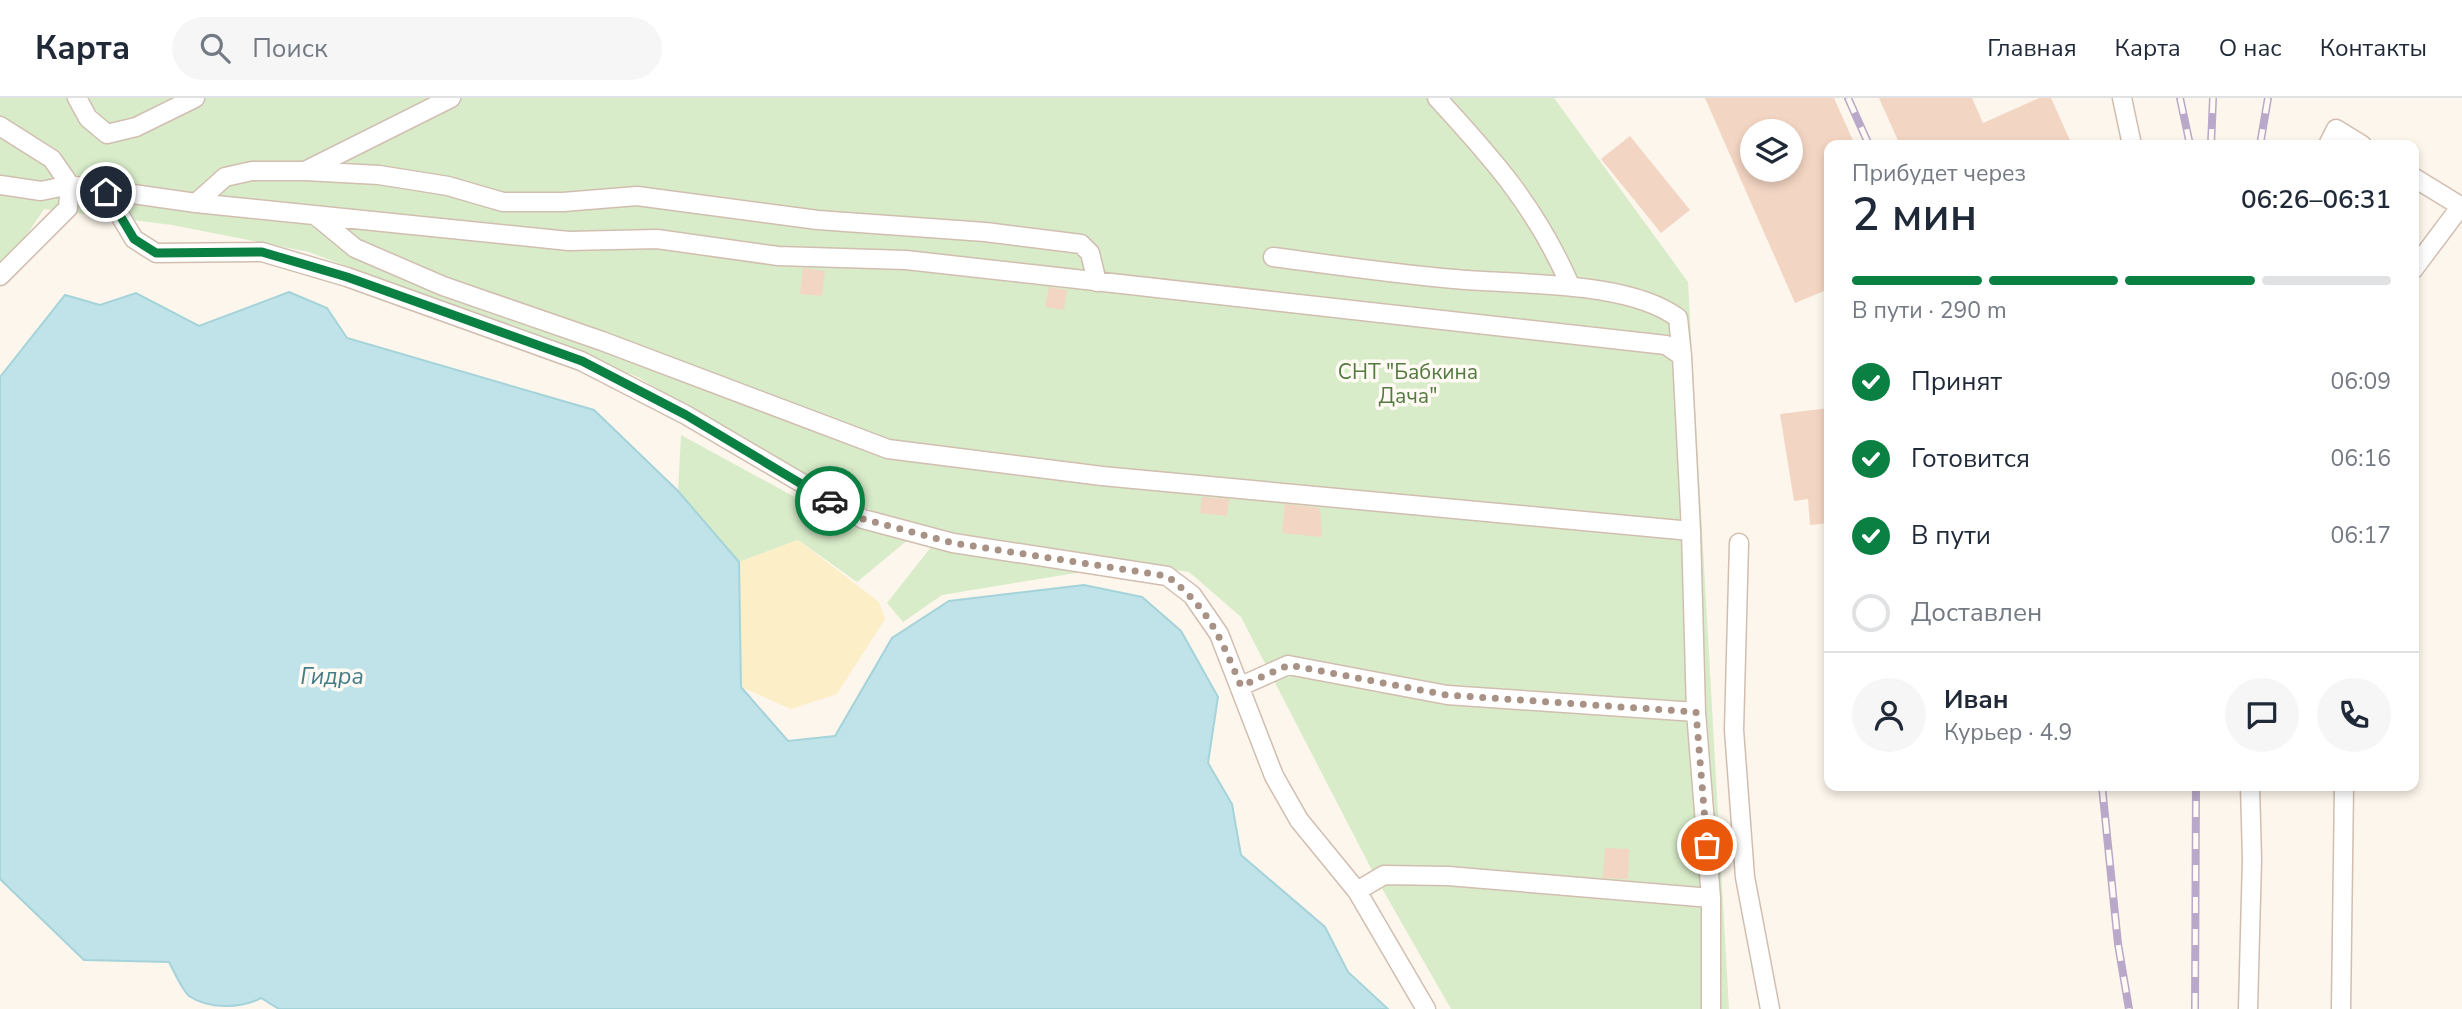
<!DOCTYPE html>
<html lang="ru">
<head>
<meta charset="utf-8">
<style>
  :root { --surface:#fff; --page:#f6f6f7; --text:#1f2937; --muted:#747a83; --line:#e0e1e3; --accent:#0b8043 }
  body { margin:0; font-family:"Nunito Sans",sans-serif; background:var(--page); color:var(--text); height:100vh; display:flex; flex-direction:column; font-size:26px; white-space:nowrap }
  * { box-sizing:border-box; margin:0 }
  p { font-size:23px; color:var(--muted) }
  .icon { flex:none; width:38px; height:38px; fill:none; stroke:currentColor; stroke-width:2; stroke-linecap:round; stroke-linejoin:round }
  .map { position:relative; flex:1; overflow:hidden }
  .details { position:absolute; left:1824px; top:42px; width:595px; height:651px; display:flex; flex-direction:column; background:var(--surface); border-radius:14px; box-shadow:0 4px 10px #0003 }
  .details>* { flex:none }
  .buttons { position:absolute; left:1740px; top:21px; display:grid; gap:14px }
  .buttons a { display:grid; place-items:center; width:63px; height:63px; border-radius:50%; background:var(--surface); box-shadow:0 4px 10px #0003; font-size:35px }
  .pin { position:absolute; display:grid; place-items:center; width:60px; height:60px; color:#fff; margin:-30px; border:4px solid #fff; border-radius:50%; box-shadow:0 2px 7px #0007 }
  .courier { position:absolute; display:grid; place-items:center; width:70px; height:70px; margin:-35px; border:5px solid #0b8043; border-radius:50%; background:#fff; color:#222; box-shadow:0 2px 9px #0007 }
  .summary em { font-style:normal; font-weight:600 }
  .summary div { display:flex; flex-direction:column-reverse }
  .summary { display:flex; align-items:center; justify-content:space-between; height:119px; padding:0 28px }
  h1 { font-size:46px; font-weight:600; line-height:52px }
  .bar { display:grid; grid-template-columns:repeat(4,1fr); gap:10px 7px; align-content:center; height:84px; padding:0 28px }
  .bar i { height:9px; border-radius:5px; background:var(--line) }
  .bar .active { background:var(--accent) }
  .bar p { grid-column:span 4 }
  .line { display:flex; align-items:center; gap:18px; padding:0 28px; border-top:2px solid var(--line) }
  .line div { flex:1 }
  .round { display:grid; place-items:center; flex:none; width:74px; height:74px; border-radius:37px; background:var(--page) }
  ol { padding:0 28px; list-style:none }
  li { display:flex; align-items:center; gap:21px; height:77px }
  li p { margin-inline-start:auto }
  li .icon { padding:7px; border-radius:50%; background:var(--accent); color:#fff; stroke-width:4 }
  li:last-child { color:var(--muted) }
  li i { width:38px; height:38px; border:4px solid var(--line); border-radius:50% }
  header { display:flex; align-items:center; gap:42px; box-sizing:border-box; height:98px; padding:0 35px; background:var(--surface); border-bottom:2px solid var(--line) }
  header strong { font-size:33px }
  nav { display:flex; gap:38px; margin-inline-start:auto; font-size:24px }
  .search { width:490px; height:63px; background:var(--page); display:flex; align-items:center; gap:18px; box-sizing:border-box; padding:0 24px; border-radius:38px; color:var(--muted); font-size:26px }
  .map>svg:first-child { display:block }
  .green { fill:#d8ecc9 }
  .sand { fill:#fcefc7 }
  .water { fill:#bfe3e8; stroke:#a5d3da; stroke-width:2 }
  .building { fill:#f3d5c3; fill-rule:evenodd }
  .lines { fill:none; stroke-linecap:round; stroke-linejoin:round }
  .minor-casing { stroke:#d1beb0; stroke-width:21 }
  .minor { stroke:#fff; stroke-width:18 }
  .rail-casing { stroke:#b9a8c9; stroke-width:8 }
  .rail { stroke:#fffaf3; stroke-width:5; stroke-dasharray:16; stroke-linecap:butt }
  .done { stroke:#a89285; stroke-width:7; stroke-dasharray:0 12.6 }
  .route { stroke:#0b8043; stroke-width:9 }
  .labels { text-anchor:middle; stroke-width:7; stroke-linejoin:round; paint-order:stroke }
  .park-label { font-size:21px; fill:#537a41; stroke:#fffaf3 }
  .water-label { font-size:23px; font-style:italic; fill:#437c86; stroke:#fffaf3 }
</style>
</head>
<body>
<header>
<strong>Карта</strong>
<div class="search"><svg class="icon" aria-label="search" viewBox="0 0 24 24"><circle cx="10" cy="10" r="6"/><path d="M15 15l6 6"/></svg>Поиск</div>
<nav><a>Главная</a><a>Карта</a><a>О нас</a><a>Контакты</a></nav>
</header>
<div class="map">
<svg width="2462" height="911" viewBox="0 0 2462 911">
  <rect width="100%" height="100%" fill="#fdf6ec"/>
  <!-- green -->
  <path class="green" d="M0,0h1554l134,184 41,727h-278l-75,-131 -135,-261 -52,-45 -254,-40 -96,-33 -201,-122 -329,-125 -137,-27 -128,-16 -44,66z
    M681,337l112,61 116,43 -52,43 -59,-42 -59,22 -61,-71z
    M931,449l151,25 -140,23 -39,27 -16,-19z"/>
  <!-- sand -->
  <path class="sand" d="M798,442l81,62 6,17 -48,75 -46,15 -50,-22 -2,-125z"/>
  <!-- water -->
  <path class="water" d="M289,194l38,16 20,30 247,72 84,81 61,71 2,125 47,54 47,-5 57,-98 57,-37 135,-16 58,12 39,34 37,66 -10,66 24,41 9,51 84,72 23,45 40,37h-1109l-18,-11c-20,11 -53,11 -72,-2 -9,-9 -14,-23 -20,-34l-85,-2 -84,-81v-502l65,-82 35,10 36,-12 63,33z"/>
  <!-- building -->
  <path class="building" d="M1705,0h129l21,47h-26v144l-34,14zM1752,33h38v39h-38z
    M1879,0h93l11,25 56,-25h12l21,47h-172z
    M1630,38l60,74 -29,23 -60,-74z
    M803,170l22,3 -3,25 -22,-2z
    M1049,189l18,3 -3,20 -19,-3z
    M1829,310v115l-19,2 -2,-26 -14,2 -14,-87z
    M1202,399l27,2 -2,17 -27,-3z
    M1285,406l35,4 2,29 -40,-4z
    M1605,750l24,1 -1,30 -25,-1z"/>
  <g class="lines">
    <!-- minor casing -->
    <g class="minor-casing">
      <path id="minor" d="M77,0l11,20 19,16 29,-7 59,-29
        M1437,0c57,62 99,109 133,187
        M2122,0l10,47
        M0,28l52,33 18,26 -2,23 -68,68
        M2328,47l8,-16 26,16
        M305,73l74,4 69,11 55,16h60l74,-6 181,24 167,12 96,12 9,9 7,29
        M2413,79l49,30
        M0,87l41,6 29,-6 126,18 373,38 88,-2 121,17 128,4 760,85 16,11 9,175 5,181 15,186v111
        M106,94l28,47 22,14 106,-1 85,25 234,84 105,54 177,104 90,24 214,33 25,19 27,39 55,142 25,44 58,71 69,118
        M196,105l29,-26 27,-6h53l146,-73
        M315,117l40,33 88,38 159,55 286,108 214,27 589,55
        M1273,159c60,8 121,17 181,22 62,6 174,1 224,39l4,38
        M2413,172l48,-64
        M1739,445l-5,187 11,147 25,132
        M1241,588l47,-21 159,30 249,17
        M1357,793l27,-16 64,1 263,22
        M2248,911l4,-150 -2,-73
        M2341,911l3,-223"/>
    </g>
    <!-- minor -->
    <use href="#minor" class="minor"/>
    <!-- rail casing -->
    <g class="rail-casing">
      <path id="rail" d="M1848,0l21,47
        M2180,0l10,47
        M2211,47l2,-47
        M2260,47l8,-47
        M2102,688l16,158 11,65
        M2195,911l1,-223"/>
    </g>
    <!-- rail -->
    <use href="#rail" class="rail"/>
  </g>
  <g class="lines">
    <!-- done -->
    <path class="done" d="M830,403l33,18 90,24 214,33c42,32 54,63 74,110l48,-21 158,30 249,17 11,133"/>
    <!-- route -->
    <path class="route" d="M106,94l28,47 22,14 106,-1 85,25 235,84 104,54 144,86"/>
  </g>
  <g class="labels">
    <!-- park labels -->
    <g class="park-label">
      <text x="1408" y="281">СНТ "Бабкина<tspan x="1408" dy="24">Дача"</tspan></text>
    </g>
    <!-- water labels -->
    <g class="water-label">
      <text x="332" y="586">Гидра</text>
    </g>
  </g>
</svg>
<div class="buttons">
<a><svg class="icon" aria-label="layers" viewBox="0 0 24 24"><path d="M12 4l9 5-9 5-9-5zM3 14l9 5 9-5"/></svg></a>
</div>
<div class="pin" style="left:1707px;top:747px;background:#ea580c"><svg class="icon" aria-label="bag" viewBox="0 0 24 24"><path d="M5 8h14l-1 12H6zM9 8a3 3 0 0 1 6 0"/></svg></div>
<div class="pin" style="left:106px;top:94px;background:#1f2937"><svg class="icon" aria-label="home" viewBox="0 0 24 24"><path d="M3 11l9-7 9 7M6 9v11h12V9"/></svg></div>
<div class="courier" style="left:830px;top:403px"><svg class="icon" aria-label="car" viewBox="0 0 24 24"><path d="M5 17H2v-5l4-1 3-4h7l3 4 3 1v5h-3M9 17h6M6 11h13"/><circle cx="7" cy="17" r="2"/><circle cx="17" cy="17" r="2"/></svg></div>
<section class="details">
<div class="summary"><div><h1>2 мин</h1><p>Прибудет через</p></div><em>06:26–06:31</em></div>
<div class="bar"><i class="active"></i><i class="active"></i><i class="active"></i><i></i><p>В пути · 290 m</p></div>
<ol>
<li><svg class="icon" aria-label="check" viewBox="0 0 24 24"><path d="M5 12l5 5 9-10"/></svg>Принят<p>06:09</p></li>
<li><svg class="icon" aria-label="check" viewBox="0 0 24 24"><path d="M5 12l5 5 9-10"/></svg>Готовится<p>06:16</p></li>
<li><svg class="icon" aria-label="check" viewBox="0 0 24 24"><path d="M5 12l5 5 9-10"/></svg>В пути<p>06:17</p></li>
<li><i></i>Доставлен</li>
</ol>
<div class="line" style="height:126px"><a class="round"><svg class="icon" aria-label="person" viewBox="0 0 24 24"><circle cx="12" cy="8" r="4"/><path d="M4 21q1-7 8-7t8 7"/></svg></a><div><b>Иван</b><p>Курьер · 4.9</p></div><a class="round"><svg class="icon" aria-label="chat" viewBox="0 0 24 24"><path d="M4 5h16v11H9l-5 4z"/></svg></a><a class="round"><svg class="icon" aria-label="phone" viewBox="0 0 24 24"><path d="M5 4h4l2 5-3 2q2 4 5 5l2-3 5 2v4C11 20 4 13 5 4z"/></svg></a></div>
</section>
</div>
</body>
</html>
